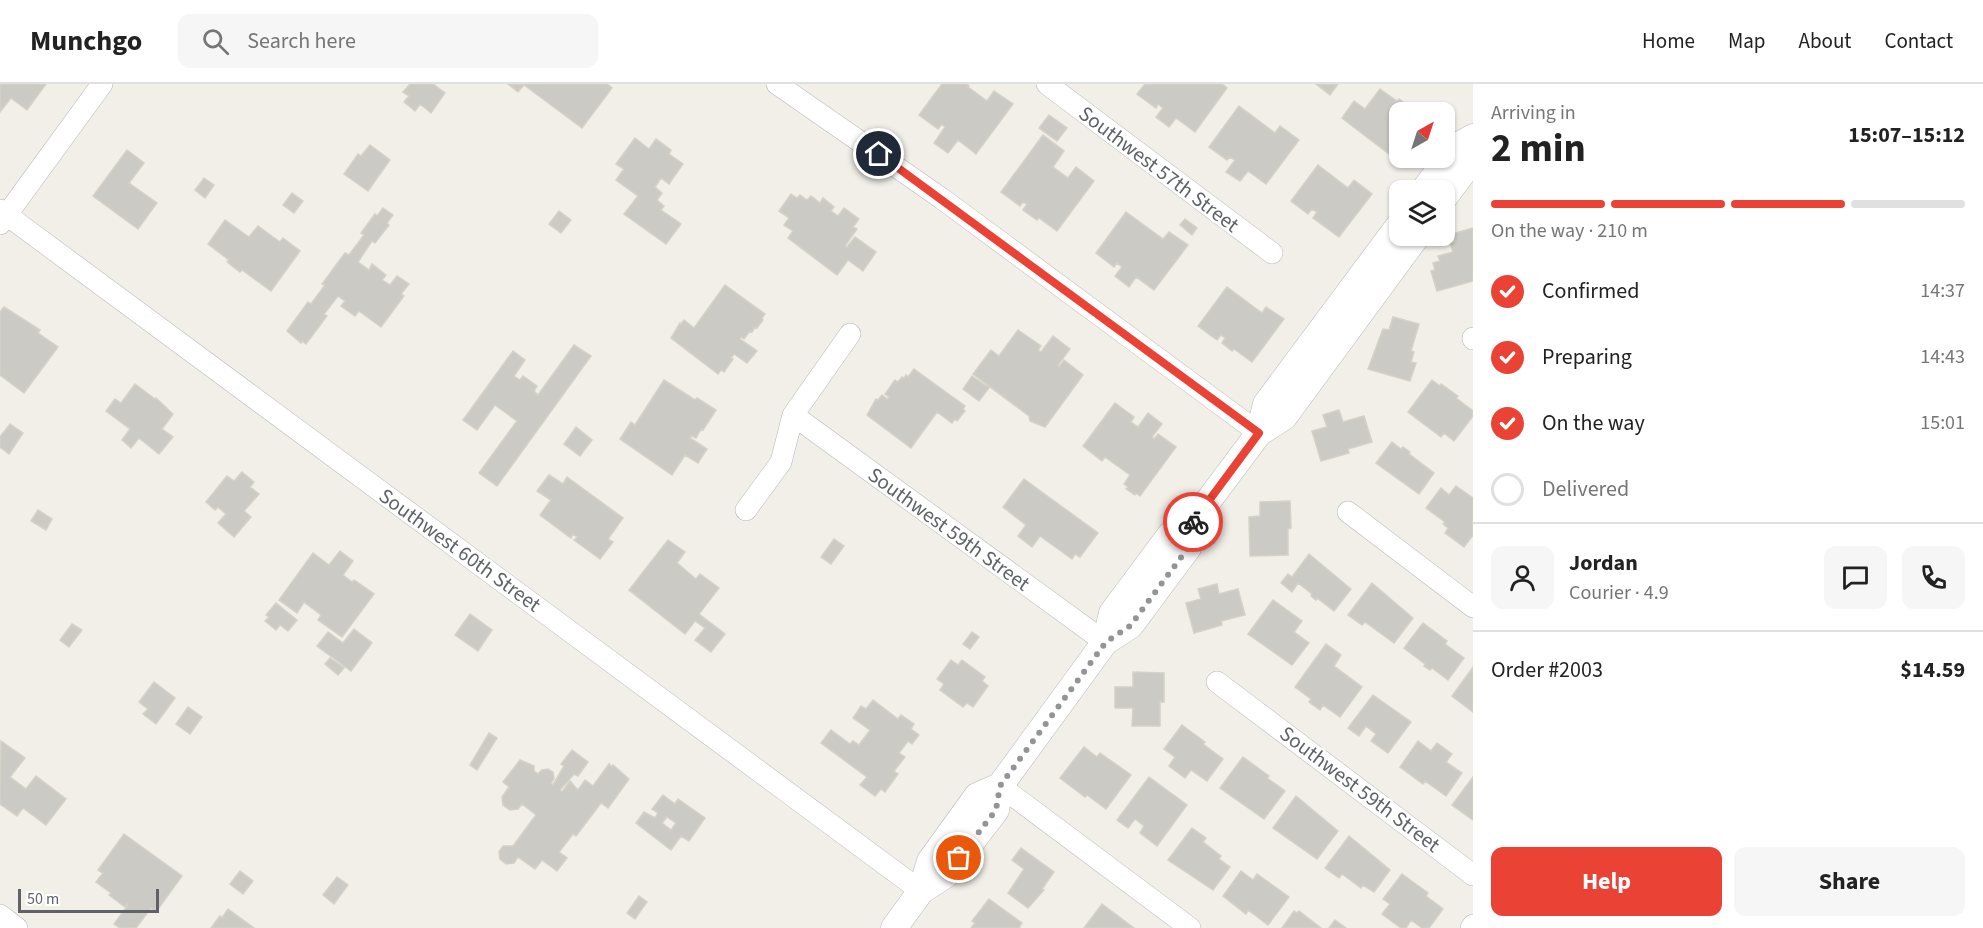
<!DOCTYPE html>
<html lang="en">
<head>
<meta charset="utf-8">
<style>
  :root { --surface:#fff; --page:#f6f6f6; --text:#222; --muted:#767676; --line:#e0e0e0; --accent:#ea4335 }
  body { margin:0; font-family:"Source Sans 3",sans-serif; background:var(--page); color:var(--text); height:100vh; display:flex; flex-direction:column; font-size:22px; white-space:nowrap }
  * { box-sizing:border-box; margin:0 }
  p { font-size:20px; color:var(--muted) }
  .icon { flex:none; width:33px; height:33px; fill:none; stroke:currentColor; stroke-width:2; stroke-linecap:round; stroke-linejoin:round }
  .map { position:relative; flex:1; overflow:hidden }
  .panel { display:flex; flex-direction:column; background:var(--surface); width:510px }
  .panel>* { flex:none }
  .needle { width:39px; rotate:39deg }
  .fabs { position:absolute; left:1389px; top:18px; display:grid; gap:12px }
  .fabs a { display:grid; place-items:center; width:66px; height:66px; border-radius:12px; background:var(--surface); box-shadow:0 2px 4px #0004; font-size:30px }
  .scale { position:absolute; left:18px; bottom:15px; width:141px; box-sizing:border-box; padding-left:6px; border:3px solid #5f6368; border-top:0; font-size:16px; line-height:21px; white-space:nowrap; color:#5f6368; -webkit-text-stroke:4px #fff; paint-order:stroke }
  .pin { position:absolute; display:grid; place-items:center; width:51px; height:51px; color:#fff; margin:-26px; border:3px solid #fff; border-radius:50%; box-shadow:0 2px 6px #0007 }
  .courier { position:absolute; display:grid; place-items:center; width:60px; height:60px; margin:-30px; border:4px solid #ea4335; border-radius:50%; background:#fff; color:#222; box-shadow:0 2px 8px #0007 }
  .summary em { font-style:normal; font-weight:700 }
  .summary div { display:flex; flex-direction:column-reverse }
  .summary { display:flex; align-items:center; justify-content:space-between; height:102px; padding:0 18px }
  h1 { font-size:39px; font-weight:700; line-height:45px }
  .bar { display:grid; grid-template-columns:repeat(4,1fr); gap:9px 6px; align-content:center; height:72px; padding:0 18px }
  .bar i { height:8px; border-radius:4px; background:var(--line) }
  .bar .active { background:var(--accent) }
  .bar p { grid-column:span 4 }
  .line { display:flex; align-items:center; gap:15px; padding:0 18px; border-top:2px solid var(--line) }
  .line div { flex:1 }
  .round { display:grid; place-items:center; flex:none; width:63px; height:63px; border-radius:12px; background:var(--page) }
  ol { padding:0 18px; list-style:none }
  li { display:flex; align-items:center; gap:18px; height:66px }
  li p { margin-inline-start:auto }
  li .icon { padding:6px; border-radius:50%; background:var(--accent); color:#fff; stroke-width:4 }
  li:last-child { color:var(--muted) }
  li i { width:33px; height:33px; border:3px solid var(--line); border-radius:50% }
  .action { display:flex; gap:12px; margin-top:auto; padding:12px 18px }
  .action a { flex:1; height:69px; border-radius:12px; background:var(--accent); color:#fff; font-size:24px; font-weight:700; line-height:69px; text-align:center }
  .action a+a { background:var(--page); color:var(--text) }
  header { display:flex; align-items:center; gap:36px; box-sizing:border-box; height:84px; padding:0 30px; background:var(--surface); border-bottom:2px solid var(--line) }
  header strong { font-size:28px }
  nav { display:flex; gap:33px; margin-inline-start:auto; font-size:21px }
  .search { width:420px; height:54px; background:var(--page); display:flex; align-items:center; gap:15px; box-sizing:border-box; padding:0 21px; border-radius:12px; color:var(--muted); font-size:22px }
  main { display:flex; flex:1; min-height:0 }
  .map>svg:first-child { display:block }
  .building { fill:#cccac5; stroke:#d6d1c6; stroke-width:1.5; fill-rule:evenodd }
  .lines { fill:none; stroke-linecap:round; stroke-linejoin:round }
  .minor-casing { stroke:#b5b8bc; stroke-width:22 }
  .tertiary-casing { stroke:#b5b8bc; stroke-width:27 }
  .minor { stroke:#fff; stroke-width:21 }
  .tertiary { stroke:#fff; stroke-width:26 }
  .done { stroke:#929495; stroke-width:6; stroke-dasharray:0 10.8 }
  .route { stroke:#ea4335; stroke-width:8 }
  .labels { text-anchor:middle; stroke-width:5; stroke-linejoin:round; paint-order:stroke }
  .street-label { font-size:21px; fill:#5f6368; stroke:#fff }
</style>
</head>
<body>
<header>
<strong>Munchgo</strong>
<div class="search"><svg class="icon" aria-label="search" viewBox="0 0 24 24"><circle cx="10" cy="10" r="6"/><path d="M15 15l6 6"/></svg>Search here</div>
<nav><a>Home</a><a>Map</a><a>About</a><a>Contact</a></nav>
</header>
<main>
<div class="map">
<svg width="1473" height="844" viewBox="0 0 1473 844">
  <rect width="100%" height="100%" fill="#f1efe8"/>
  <!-- building -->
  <path class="building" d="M0,0h46l-19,26 -16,-12 -11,14z
    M410,0h23l12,9 -14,20 -11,-9 -5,7 -11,-9 5,-6 -6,-4z
    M508,0h99l5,4 -30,40 -58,-43 -6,7z
    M942,0h25l2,2 -1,1 19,14 7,-10 19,13 -37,50 -18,-14 -10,13 -14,-10 11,-16 -3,-3 -4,5 -19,-14z
    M1145,0h77l5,4 -32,44 -19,-14 -7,9 -13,-10 7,-9 -5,-4 -2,4 -19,-14z
    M1316,0h22l-8,11z
    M1380,5l17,12 2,-2 11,8 -4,5h-6v46h7l-5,6 -60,-46 12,-17 11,8z
    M1239,22l36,27 5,-7 19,14 -33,44 -18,-13 -8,10 -14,-9 9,-12 -5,-3 -3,3 -18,-13z
    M1049,31l18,13 -10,13 -18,-13z
    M1043,51l21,16 -11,16 15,11 8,-11 18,14 -37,50 -18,-13 -2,2 -14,-10 4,-6 -4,-2 -3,4 -19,-14z
    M635,54l14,11 7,-10 15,11 -2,4 14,10 -14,20 -8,-6 -6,9 7,6 -5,7 7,6 -3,4 20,14 -15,20 -42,-30 14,-18 -22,-16 8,-11 -8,-5z
    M370,61l20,15 -22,31 -24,-17 14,-20 3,2z
    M127,66l17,13 -15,20 28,20 -19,26 -45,-33z
    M1318,81l30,23 6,-8 18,14 -33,43 -26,-19 4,-6 -5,-3 -4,5 -17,-13z
    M204,94l10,7 -9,13 -10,-8z
    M292,109l11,8 -9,12 -11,-8z
    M791,110l6,4 3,-3 7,5 4,-4 9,7 3,-5 11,9 -3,4 7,5 6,-8 15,11 -6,8 4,2 -12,17 2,1 8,-10 21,15 -13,19 -15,-11 -11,15 -49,-37 5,-7 -9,-6 5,-7 -10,-7z
    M383,124l10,7 -6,8 2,2 -14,18 -3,-2 -14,21 11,8 3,-6 14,11 -4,5 8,5 7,-9 12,8 -8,10 3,2 -23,31 -22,-16 -4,5 -14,-10 4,-5 -7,-5 -14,18 3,2 -21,28 -4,-3 -1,2 -14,-12 21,-29 3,2 14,-19 -3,-1 23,-31 4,2 15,-20 -3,-2 14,-19 2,2z
    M559,127l12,9 -10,13 -12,-9z
    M1126,128l37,27 6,-7 19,13 -34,45 -18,-13 -7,10 -14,-11 7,-9 -5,-4 -3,4 -18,-14z
    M1185,135l12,9 -5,7 -12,-10z
    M225,136l24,17 9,-11 22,16 3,-4 17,13 -29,40 -29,-21 -2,2 -13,-10 2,-2 -21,-16z
    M1473,144v53l-36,10 -6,-20 4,-1 -2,-7 7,-2 -2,-5 15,-4 -3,-9 5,-2 -3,-7z
    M725,201l40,29 -3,4 1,2 -6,8 -2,-1 -3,5 -2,-1 -6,8 -3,-2 -1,2 17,12 -10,12 -13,-9 -3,4 2,1 -9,13 -3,-2 -3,4 -47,-36 9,-15 1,1 3,-4 10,8z
    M1227,203l35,26 4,-6 18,12 -32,43 -18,-13 -2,2 -10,-8 3,-5 -4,-3 -4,5 -19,-14z
    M4,223l36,23 -2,3 20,14 -34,46 -24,-18v-63z
    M1393,233l26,7 -8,27 3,1 -3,10 5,1 -6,18 -42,-12 15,-40 6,1z
    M1018,246l23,16 -3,4 3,2 12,-16 17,13 -12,16 1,2 5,-7 19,15 -38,52 -15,-6 -1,-5 -56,-42 18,-24 8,6z
    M574,261l17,11 -94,130 -18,-13 38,-52 -22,-16 -18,25 -14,-10 50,-69 12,9 -11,16 6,4 3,-4 14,10 -3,5 4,4z
    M914,285l51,37 -2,3 2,2 -8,10 -2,-2 -3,4 -15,-11 -26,36 -44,-33 9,-16 2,1 4,-5 5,4 2,-2 -4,-3 10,-14 3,2 4,-5 2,1 2,-3 2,2z
    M972,292l17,12 -10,13 -16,-12z
    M664,296l31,20 2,-2 19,12 -13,20 -2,-1 -5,9 -4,-2 -2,2 17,11 -9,14 -13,-8 -13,20 -52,-36 11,-17 4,3z
    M1432,296l8,6 1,-2 17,12 -2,2 17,13v5l-19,25 -10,-8 -3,4 -33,-25z
    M135,300l20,15 1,-1 17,16 -11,15 11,8 -14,17 -20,-16 -8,10 -9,-8 8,-11 -24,-18 9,-12 6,4z
    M1115,319l19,14 -3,5 7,5 10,-14 14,11 -10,13 2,2 4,-5 18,13 -36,49 -4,-3 -1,2 -9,-6 2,-2 -4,-3 6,-9 -25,-18 -3,4 -19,-15z
    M1339,326l4,12 21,-6 8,26 -24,7 1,4 -28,8 -9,-30 15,-4 -4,-12z
    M10,340l13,9 -14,21 -9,-7v-10z
    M576,343l16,13 -12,16 -16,-12z
    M1392,358l9,7 2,-2 7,5 -1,2 25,19 -15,21 -43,-31z
    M242,388l12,10 -4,5 9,7 -15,17 7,6 -17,20 -16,-14 8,-9 -8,-7 -3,3 -9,-8 21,-26 7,5z
    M549,391l14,9 4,-7 56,41 -15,21 5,3 -13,17 -26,-19 3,-3 -4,-3 -2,4 -31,-23 11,-15 -14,-9z
    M1024,395l74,54 -18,24 -5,-3 -3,5 -32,-23 -8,11 -14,-11 8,-11 -23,-18z
    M1456,402l17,12v37l-9,12 -19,-14 3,-5 -5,-4 2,-2 -19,-14 15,-20 8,7z
    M1290,417l1,27 -3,1v26l-38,1 -1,-39 11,-1v-14z
    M38,426l14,9 -6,11 -15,-9z
    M834,455l10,7 -13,18 -10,-7z
    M668,456l17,12 -8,11 19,16 4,-5 19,14 -20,26 26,20 -14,18 -16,-12 10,-12 -10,-7 -10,13 -56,-44z
    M340,467l13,10 -10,14 9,7 2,-2 20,14 -32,43 -24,-17 3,-5 -17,-13 -7,11 -18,-13 34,-47 16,12z
    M1309,470l42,35 -17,22 -17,-13 -1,2 -5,-4 1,-2 -14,-11 -6,9 -11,-9 7,-9 4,3z
    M1372,499l41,35 -19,25 -29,-21 -3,3 -14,-10z
    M1217,500l2,10 19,-5 7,26 -24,6 1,4 -28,8 -8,-30 15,-4 -3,-10z
    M1273,516l29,21 -8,11 15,11 -17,22 -44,-31z
    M276,519l21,17 -9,11 -8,-6 -4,5 -11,-9 4,-4 -3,-2z
    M470,530l22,16 -14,21 -23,-16z
    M1423,539l24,18 -2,3 19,14 -16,22 -16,-12 -2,2 -6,-4 1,-2 -21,-16z
    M72,540l10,6 -13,17 -9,-7z
    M354,545l18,14 -21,28 -34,-25 11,-14 15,11z
    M972,548l7,5 -9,12 -7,-5z
    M1326,560l15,11 -7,11 28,21 -22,30 -17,-12 -3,5 -11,-8 2,-3 -16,-12z
    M330,574l14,10 -6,7 -13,-11z
    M951,576l7,5 4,-5 23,17 -3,4 6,5 -15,21 -6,-4 -4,4 -23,-17 4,-6 -7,-5z
    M1473,583v45l-21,-16z
    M1133,588l31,1v29h-4v24h-28l1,-18h-18v-21h18z
    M154,598l21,16 -19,26 -13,-10 5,-5 -9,-7z
    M1373,611l38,27 -23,31 -17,-12 5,-7 -10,-8 -7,10 -11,-8z
    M873,616l25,19 3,-4 13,9 -3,5 8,6 -7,9 -4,-3 -9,12 6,4 -11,14 4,3 -13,18 -4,-3 -6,7 -15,-11 7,-8 -46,-34 10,-13 19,14 3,-3 6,4 11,-15 -17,-12 8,-12 5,3z
    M188,623l14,10 -12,17 -14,-10z
    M1182,641l23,17 -2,2 20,15 -16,22 -16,-11 -6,8 -16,-12 6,-9 -11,-8z
    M489,649l8,5 -20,32 -7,-5z
    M1,657l24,17 -15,19 16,12 10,-13 30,23 -20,26 -23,-17 -6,8 -17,-12z
    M1418,657l13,10 6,-8 15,11 -6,8 16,11 -16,23 -21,-15 -2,3 -23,-17z
    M1084,663l13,10 3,-4 31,22 -25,34 -19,-14 -2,2 -25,-19z
    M572,666l16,12 -10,14 -4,-2 -14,16 2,2 8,-11 8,9 7,-10 8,6 16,-22 3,3 1,-2 16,14 -21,29 -7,-5 -25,33 -3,-2 -14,18 8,6 -10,13 -15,-11 -7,9 -17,-12 -4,6 -8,1 -6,-5 -1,-7 4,-6h10l23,-31 -14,-11 -4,5 -8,1 -7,-5 -1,-8 7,-10 -6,-5 17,-22 14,6v5l4,3 4,-4 6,-1 5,3 1,7 -3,4 2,2 11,-19 -3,-2z
    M1243,673l26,19 -2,2 18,13 -21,28 -44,-31z
    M1149,693l38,28 -30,41 -17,-13 4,-7 -9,-7 -7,9 -11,-8z
    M1473,693v43l-21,-15z
    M663,711l12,9 3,-5 27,19 -16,23 -8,-5 -10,14 -35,-27 8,-11 11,6 3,-5 -6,-4zM667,733l9,6 -5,7 -9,-7z
    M1296,712l42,35 -21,28 -44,-31z
    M1192,744l14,10 -3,4 18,14 -2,3 11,8 -17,23 -45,-30z
    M124,750l58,42 -26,36 -5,-4 -15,20h-16l-6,-4 14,-19 -1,-1 -2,3 -16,-12 2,-2 -15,-11 7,-9 -5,-3z
    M1349,752l41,34 -16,22 -11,-7 -2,3 -19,-14 -3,4 -14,-10z
    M1021,764l33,24 -12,17 2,1 -16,18 -20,-15 16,-24 -12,-9z
    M240,787l13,10 -10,13 -13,-10z
    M1241,787l12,9 4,-6 32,23 -21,28 -20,-15 -2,4 -23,-18z
    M1402,790l26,19 -2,3 17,13 -14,19h-7l-11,-8 -5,8h-5l-19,-14 8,-10 -7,-5z
    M337,793l11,8 -14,19 -11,-9z
    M639,812l8,6 -12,17 -8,-6z
    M989,815l33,24 -3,5h-48l4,-5 -3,-2z
    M1102,820l32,24h-50z
    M228,825l26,19h-43l9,-12 2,2z
    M1294,827l3,2 2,-2 22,17h-39z
    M1335,836l11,8h-17z"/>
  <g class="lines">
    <!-- minor casing -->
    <g class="minor-casing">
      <path id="minor" d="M777,0l164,114 318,235
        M1047,0l225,169
        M0,126l921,681
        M0,140l102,-140
        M1473,254v1
        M793,331l312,227
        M746,426l35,-48 12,-47 57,-81
        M1348,428l125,95
        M1217,598l256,193
        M1000,702l190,142
        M0,831l17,13
        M1471,844l2,-3"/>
    </g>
    <!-- tertiary casing -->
    <g class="tertiary-casing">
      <path id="tertiary" d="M1424,106l33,-44 16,-9
        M1444,114l29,-39
        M1259,349l7,-29 134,-180
        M1105,558l7,-29 58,-78 21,-11 68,-91 25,-16 133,-181
        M921,807l26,-17 49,-64 4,-24 105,-144 25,-16 58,-78 3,-24
        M894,844l27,-37 9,-30 47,-65 23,-10"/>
    </g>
    <!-- minor -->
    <use href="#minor" class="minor"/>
    <!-- tertiary -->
    <use href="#tertiary" class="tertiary"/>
  </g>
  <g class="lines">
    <!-- done -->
    <path class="done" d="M959,774l37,-48 4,-24 106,-144 24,-16 58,-78 5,-26"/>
    <!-- route -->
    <path class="route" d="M879,70l380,279 -66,89"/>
  </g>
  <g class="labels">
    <!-- street labels -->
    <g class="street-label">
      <text transform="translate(1159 85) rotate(37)" y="7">Southwest 57th Street</text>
      <text transform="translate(949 445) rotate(36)" y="7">Southwest 59th Street</text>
      <text transform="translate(460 466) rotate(36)" y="7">Southwest 60th Street</text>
      <text transform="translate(1360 705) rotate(37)" y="7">Southwest 59th Street</text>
    </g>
  </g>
</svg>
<div class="fabs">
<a><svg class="needle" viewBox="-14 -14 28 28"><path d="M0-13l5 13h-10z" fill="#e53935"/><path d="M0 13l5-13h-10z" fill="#767676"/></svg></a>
<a><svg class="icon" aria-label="layers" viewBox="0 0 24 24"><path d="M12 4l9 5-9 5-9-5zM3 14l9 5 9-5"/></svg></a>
</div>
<div class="scale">50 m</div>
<div class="pin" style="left:959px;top:774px;background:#ea580c"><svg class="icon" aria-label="bag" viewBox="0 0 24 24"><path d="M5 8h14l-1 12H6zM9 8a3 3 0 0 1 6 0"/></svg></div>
<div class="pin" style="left:879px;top:70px;background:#1f2937"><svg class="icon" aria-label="home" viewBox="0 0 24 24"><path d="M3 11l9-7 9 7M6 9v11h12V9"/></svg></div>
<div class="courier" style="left:1193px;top:438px"><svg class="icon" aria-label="bike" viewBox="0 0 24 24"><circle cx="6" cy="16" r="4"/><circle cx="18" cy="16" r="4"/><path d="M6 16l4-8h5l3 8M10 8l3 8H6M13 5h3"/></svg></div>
</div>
<section class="panel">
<div class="summary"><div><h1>2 min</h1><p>Arriving in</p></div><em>15:07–15:12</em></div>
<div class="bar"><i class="active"></i><i class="active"></i><i class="active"></i><i></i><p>On the way · 210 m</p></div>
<ol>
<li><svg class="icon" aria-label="check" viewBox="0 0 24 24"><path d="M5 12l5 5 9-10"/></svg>Confirmed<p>14:37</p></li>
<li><svg class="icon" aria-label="check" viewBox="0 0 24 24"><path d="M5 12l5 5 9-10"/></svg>Preparing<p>14:43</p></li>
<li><svg class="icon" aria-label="check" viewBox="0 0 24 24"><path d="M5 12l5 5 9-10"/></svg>On the way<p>15:01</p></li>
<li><i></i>Delivered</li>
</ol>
<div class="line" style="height:108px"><a class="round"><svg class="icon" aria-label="person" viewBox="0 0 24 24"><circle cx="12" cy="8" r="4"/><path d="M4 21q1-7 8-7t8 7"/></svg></a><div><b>Jordan</b><p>Courier · 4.9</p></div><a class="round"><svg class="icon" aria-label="chat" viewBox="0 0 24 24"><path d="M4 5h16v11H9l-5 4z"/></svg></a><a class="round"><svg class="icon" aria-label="phone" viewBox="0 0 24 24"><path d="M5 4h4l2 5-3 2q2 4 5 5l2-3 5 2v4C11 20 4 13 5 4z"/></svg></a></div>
<div class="line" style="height:78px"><div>Order #2003</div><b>$14.59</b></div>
<div class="action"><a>Help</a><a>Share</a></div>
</section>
</main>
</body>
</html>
